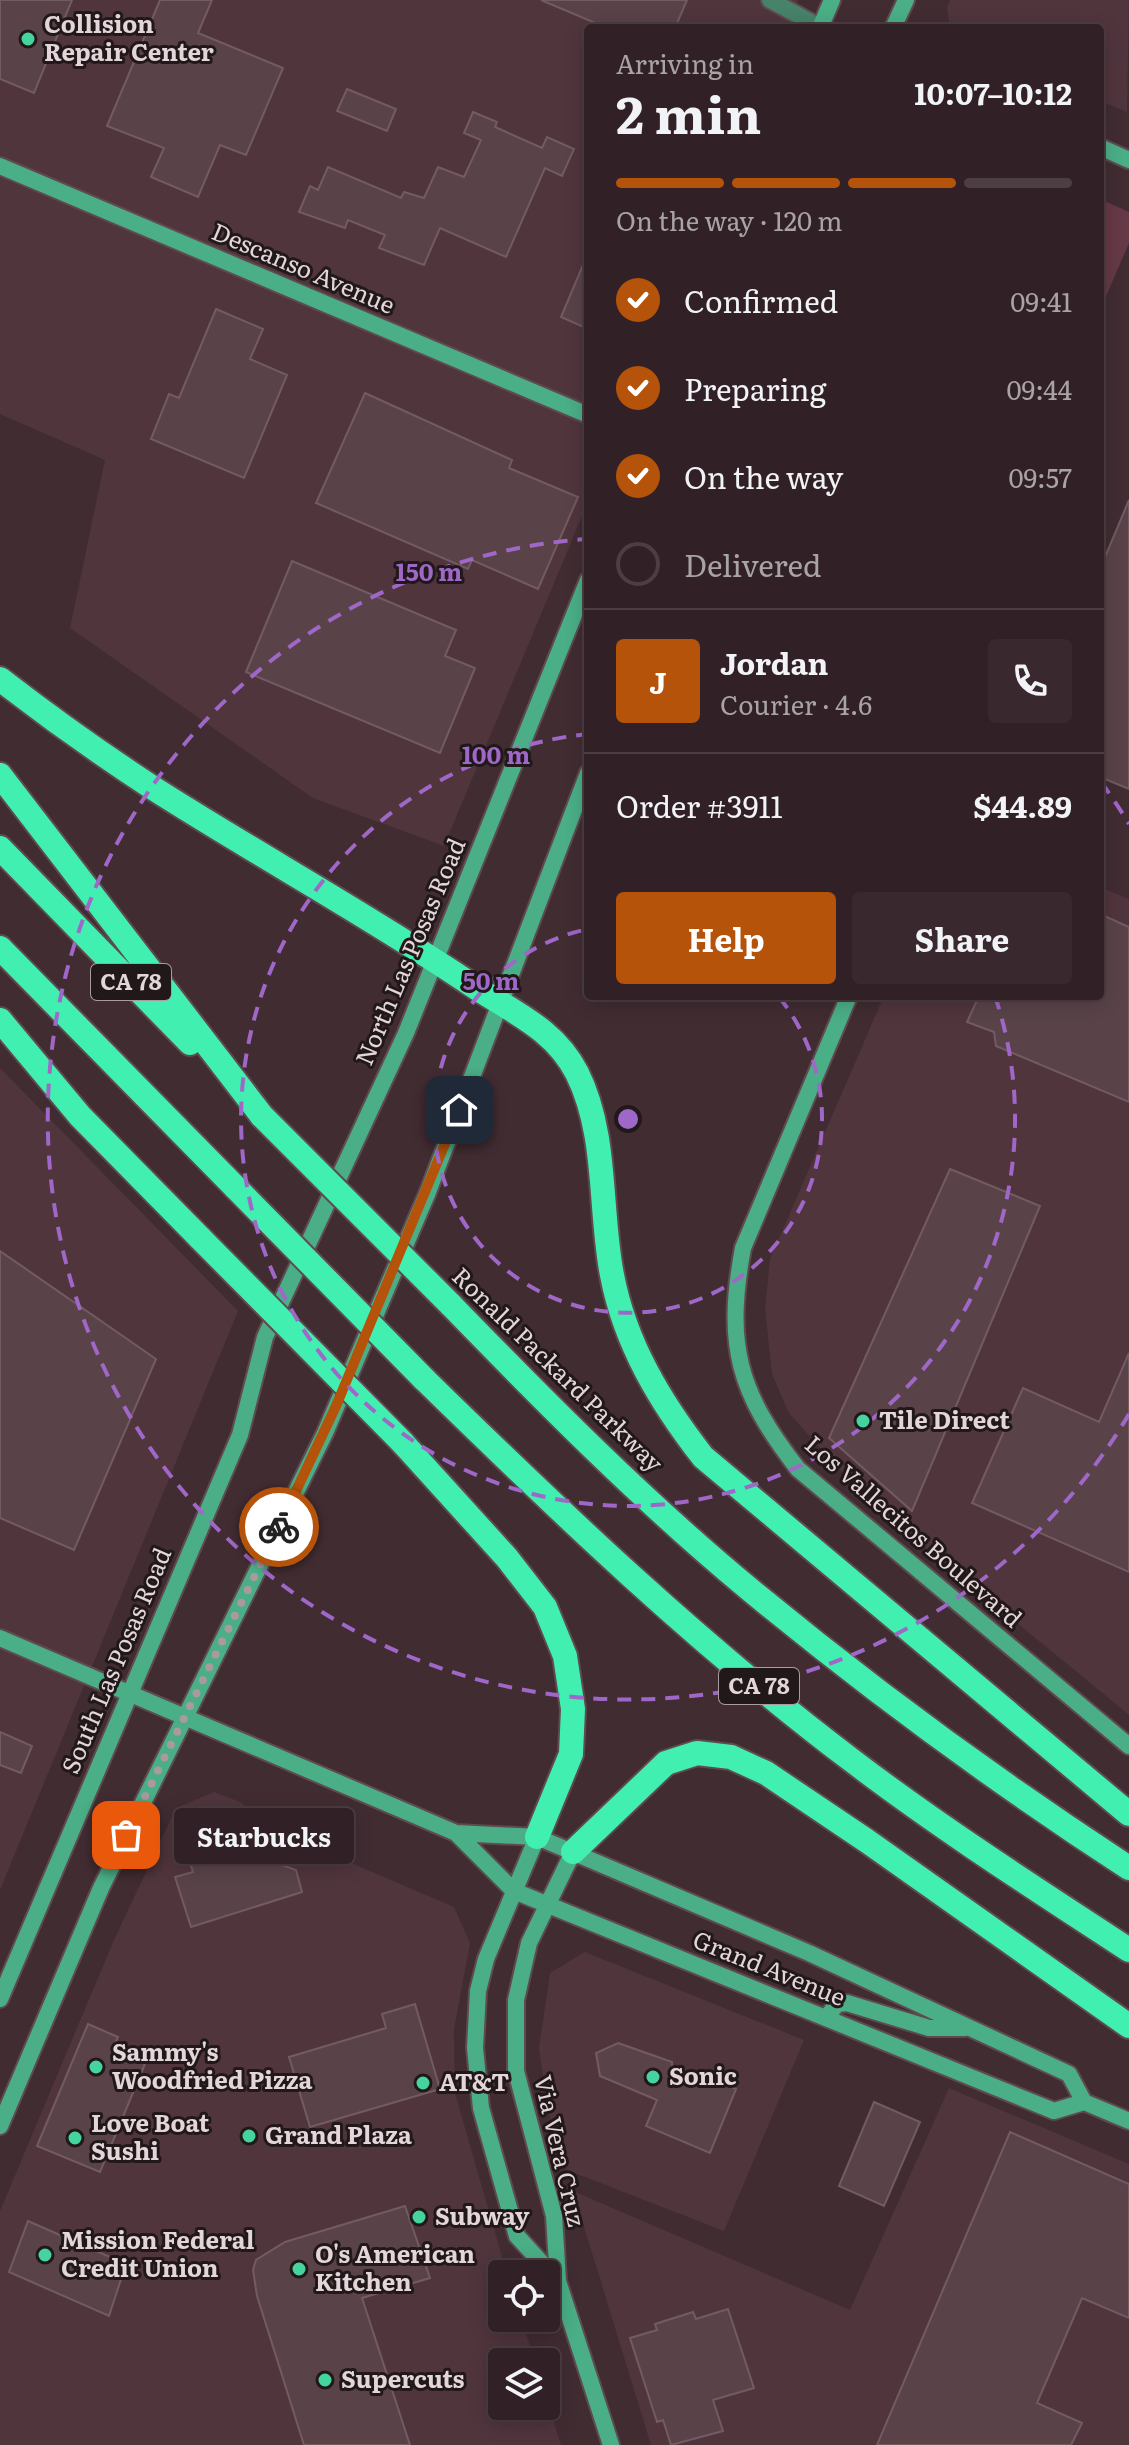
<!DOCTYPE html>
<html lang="en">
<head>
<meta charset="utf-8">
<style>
  :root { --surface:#312126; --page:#39292e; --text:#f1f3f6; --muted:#a8a3a7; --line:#4c3e43; --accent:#b45309 }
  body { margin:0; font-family:Literata,serif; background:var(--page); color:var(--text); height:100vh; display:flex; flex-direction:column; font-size:30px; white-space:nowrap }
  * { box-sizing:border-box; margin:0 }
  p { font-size:26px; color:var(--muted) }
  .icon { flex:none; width:44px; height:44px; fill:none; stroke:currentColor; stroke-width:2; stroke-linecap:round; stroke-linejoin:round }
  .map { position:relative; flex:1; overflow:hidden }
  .drawer { position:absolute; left:584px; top:24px; width:520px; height:976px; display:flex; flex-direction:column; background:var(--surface); border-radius:8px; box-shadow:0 4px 20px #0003,0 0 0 2px var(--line) }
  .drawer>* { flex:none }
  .tools { position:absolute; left:488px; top:2260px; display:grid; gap:16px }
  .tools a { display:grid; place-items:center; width:72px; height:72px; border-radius:8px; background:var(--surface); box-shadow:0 4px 20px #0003,0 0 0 2px var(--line); font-size:40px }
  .pin { position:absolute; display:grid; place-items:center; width:68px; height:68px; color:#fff; margin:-34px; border-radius:16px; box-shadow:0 4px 12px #0006 }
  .courier { position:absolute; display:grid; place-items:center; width:80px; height:80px; margin:-40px; border:6px solid #b45309; border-radius:50%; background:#fff; color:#222; box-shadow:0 2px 10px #0007 }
  .bubble { position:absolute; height:56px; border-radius:8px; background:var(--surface); box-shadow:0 4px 20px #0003,0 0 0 2px var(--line); font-size:26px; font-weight:700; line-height:56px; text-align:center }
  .overview em { font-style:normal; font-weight:700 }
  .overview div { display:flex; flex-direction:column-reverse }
  .overview { display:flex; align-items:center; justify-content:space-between; height:136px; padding:0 32px }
  h1 { font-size:52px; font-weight:700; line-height:60px }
  .bar { display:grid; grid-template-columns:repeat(4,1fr); gap:12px 8px; align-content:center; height:96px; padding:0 32px }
  .bar i { height:10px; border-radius:6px; background:var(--line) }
  .bar .current { background:var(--accent) }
  .bar p { grid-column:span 4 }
  .line { display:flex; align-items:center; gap:20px; padding:0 32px; border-top:2px solid var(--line) }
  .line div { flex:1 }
  .round { display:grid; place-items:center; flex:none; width:84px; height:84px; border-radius:8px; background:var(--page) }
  ol { padding:0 32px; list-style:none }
  li { display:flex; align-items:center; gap:24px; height:88px }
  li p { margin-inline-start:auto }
  li .icon { padding:8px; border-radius:50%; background:var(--accent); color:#fff; stroke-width:4 }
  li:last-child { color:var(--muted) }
  li i { width:44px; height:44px; border:4px solid var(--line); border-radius:50% }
  .button { display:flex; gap:16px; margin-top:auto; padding:16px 32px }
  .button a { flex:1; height:92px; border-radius:8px; background:var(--accent); color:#fff; font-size:32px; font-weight:700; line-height:92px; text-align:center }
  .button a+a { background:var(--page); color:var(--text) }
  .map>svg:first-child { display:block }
  .built { fill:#50353d }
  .green { fill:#663947 }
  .building { fill:#594349; stroke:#725b61; stroke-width:2 }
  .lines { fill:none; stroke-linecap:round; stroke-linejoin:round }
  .street-casing { stroke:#5e4a50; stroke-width:20 }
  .secondary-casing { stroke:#5e4a50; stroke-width:20 }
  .highway-casing { stroke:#5e4a50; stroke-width:28 }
  .street { stroke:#478269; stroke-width:16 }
  .secondary { stroke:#4aaf86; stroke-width:16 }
  .highway { stroke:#41f0b1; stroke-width:24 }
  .highway-bridge-casing { stroke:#5e4a50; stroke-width:28; stroke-linecap:butt }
  .highway-bridge { stroke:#41f0b1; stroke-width:24 }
  .done { stroke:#aa9a9f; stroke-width:8; stroke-dasharray:0 14.4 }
  .route { stroke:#b45309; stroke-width:10 }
  .ring { fill:none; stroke:#9f67c8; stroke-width:4; stroke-dasharray:14 10 }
  .poi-dot { fill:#46d49e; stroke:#21181a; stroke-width:3 }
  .labels { text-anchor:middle; stroke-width:6; stroke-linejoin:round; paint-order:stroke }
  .shield { fill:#21181a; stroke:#a99ca0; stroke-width:2 }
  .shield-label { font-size:22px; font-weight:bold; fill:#e3d5d9 }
  .poi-label { font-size:24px; font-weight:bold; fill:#e3d5d9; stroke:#21181a; text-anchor:start }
  .street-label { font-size:24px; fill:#e3d5d9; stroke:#21181a }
  .centre { fill:#9f67c8; stroke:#21181a; stroke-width:4 }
  .ring-label { font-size:24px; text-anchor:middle; font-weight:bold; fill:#9f67c8; stroke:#21181a; stroke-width:6; stroke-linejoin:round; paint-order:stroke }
</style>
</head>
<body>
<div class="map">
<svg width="1129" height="2445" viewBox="0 0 1129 2445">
  <rect width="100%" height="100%" fill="#412c32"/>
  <!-- built -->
  <path class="built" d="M0,0h798l-12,28h-198v474l-144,344 -131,-48 -243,-170 35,-168 -105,-46z
    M950,0h179l-2,112 -27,-11v-73h-150l-3,-20z
    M1100,887l29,12v816l-265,-218 -75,-84 -17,-39 -7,-65 5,-50 114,-263h216z
    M0,1068l238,243 -238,579z
    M214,1792l26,10 48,34 166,71 16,36 -16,86 1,64 52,181h-5v44h19l14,44h-33v44h44v-8l15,47h-561v-234l114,-271 62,-132z
    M585,1952l219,88 -80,191 -157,-61 -19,-59 -9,-63 11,-75z
    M949,2088l180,76v281h-478l-78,-254 277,119z"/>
  <!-- green -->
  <path class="green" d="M1100,199l29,13v31l-29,67z"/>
  <!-- building -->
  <path class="building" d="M0,0h72l-38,93 -34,-14z
    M160,0h52l-14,33 85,35 -37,87 -26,-10 -22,52 -47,-20 13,-29 -57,-22z
    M541,0h146l-12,28h-68z
    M347,89l49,20 -9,22 -50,-20z
    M473,112l24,10 -2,5 47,21 5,-11 27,12 -12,27 -17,-8 -39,89 -66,-29 -16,37 -45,-17 6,-13 -37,-15 -3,8 -46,-16 11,-26 8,4 10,-23 73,31 3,-6 20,6 14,-31 26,10 17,-37 -17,-7z
    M588,253v76l-27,-12z
    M216,309l47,20 -13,30 37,16 -43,103 -93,-39 18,-45 10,4z
    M365,393l147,67 -3,8 69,29 -40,92 -66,-29 -4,9 -152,-66z
    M1129,500v289l-29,-12v-208z
    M292,561l164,69 -11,26 30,12 -35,85 -194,-81z
    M1100,914l29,13v175l-133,-56 -2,-14 -27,-10 12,-26h121z
    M950,1169l90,37 -128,305 -83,-73z
    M0,1251l156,108 -82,191 -74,-32z
    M1129,1353v219l-157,-69 51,-115 76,34z
    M0,1732l32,14 -11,27 -21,-8z
    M224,1824l12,35 15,-5 45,16 6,22 -111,35 -16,-50 18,-5 -11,-35z
    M415,2004l25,85 -130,38 -21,-70 97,-29 -4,-14z
    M88,2024l30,13 -6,13 33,14 -45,108 -63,-26z
    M618,2043l54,19v6l37,15 2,-5 25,11 -26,64 -64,-27 11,-26 -57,-24 -4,-23z
    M874,2102l46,20 -36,84 -45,-20z
    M1010,2132l119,52v134l-47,-20 -45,105 45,20 -11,22h-194z
    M405,2206l25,72 -68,20 48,147h-106l-47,-149 -4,-26 3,-10 29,-18z
    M28,2221l98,43 -17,52 -100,-44z
    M728,2309l26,79 -41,12 10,31 -52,14 -8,-25 -6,2 -27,-84 27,-8 -2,-6 38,-12 3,7z"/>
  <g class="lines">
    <!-- street casing -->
    <g class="street-casing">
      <path id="street" d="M770,0l50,27"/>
    </g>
    <!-- secondary casing -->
    <g class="secondary-casing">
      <path id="secondary" d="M820,28l12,-28
        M893,28l13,-28
        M1100,147l29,13
        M0,166l588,249
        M849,996l-106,252c-18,97 -5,144 55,221l331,277
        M0,1638l456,195 81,4 272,116 260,121 15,28 45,19
        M456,1833l58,58 540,220 30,-9
        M537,1837l-51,122 -8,32 -3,57 6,60 36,128 41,45
        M573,1852l-44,91 -13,57v71l38,145 4,65 53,164
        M0,1999l240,-564 25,-98 141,-304 182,-453
        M826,2018l11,-14 10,-1 82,25h36
        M0,2126l101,-238 224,-455 103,-241 160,-419"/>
    </g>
    <!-- highway casing -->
    <g class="highway-casing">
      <path id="highway" d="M0,679c49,38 101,75 153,109 105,67 215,127 319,197 40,27 82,43 105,88 31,62 22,136 35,202 13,69 49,128 91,182l426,357
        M0,775l262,341
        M0,848l190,195
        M0,948l237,241
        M0,1020l80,96 121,123
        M450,1304c95,98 193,197 298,284 122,101 249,194 381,280
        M424,1379c137,134 276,267 430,383 88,67 182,127 275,188
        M402,1442l105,116 38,49 20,49 8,53 -2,45 -34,83
        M573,1852l93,-89 31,-10 34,4 35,16 101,68 262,185"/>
    </g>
    <!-- street -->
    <use href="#street" class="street"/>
    <!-- secondary -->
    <use href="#secondary" class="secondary"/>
    <!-- highway -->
    <use href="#highway" class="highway"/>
    <!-- highway-bridge casing -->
    <g class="highway-bridge-casing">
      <path id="highway-bridge" d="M262,1116l188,188
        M237,1189l187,190
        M201,1239l201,203"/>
    </g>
    <!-- highway-bridge -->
    <use href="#highway-bridge" class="highway-bridge"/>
  </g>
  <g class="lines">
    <!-- done -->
    <path class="done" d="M126,1835l153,-308"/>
    <!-- route -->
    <path class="route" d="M279,1527l57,-121 123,-296"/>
  </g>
  <!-- distance rings -->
  <g class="ring">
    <path d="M779 997A194 194 0 1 1 588 929"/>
    <path d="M995 996A387 387 0 1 1 588 734"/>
    <path d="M1129 1414A581 581 0 1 1 587 539M1101 782A581 581 0 0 1 1129 824"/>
  </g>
  <!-- markers -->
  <g class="poi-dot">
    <circle cx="28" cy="39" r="8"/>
    <circle cx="863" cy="1421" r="8"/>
    <circle cx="96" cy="2067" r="8"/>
    <circle cx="653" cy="2077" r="8"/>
    <circle cx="423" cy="2083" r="8"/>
    <circle cx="249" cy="2136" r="8"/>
    <circle cx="75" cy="2138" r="8"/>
    <circle cx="419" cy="2217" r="8"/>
    <circle cx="45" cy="2255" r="8"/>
    <circle cx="299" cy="2269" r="8"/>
    <circle cx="325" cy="2380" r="8"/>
  </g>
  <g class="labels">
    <!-- shield labels -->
    <g class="shield">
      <rect x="91" y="964" width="80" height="36" rx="6"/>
      <rect x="719" y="1668" width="80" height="36" rx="6"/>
    </g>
    <g class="shield-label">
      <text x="131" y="990">CA 78</text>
      <text x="759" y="1694">CA 78</text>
    </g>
    <!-- poi labels -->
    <g class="poi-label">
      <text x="44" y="33">Collision<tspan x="44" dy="28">Repair Center</tspan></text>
      <text x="879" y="1429">Tile Direct</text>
      <text x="112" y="2061">Sammy's<tspan x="112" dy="28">Woodfried Pizza</tspan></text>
      <text x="669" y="2085">Sonic</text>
      <text x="439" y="2091">AT&amp;T</text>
      <text x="91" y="2132">Love Boat<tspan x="91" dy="28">Sushi</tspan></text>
      <text x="265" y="2144">Grand Plaza</text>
      <text x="435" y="2225">Subway</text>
      <text x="61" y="2249">Mission Federal<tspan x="61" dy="28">Credit Union</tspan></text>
      <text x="315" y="2263">O's American<tspan x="315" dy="28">Kitchen</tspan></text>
      <text x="341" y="2388">Supercuts</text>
    </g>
    <!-- street labels -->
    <g class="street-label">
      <text transform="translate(303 269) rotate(23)" y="8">Descanso Avenue</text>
      <text transform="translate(411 952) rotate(-67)" y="8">North Las Posas Road</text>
      <text transform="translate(557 1370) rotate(44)" y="8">Ronald Packard Parkway</text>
      <text transform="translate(913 1532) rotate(41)" y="8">Los Vallecitos Boulevard</text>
      <text transform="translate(117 1661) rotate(-67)" y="8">South Las Posas Road</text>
      <text transform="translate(769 1969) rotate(22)" y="8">Grand Avenue</text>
      <text transform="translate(559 2151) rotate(77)" y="8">Via Vera Cruz</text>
    </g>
  </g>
  <circle cx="628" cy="1119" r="12" class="centre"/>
  <g class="ring-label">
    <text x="429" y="581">150 m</text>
    <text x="496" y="764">100 m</text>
    <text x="491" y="990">50 m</text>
  </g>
</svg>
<div class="tools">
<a><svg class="icon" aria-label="locate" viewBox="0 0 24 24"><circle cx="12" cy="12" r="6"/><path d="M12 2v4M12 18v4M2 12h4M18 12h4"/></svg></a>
<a><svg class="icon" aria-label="layers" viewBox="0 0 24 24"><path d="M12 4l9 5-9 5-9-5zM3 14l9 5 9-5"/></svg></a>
</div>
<div class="pin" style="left:126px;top:1835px;background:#ea580c"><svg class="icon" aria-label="bag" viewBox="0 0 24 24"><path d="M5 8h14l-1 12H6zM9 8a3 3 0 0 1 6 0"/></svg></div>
<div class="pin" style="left:459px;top:1110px;background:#1f2937"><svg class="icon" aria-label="home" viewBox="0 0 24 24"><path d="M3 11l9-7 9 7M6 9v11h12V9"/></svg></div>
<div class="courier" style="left:279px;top:1527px"><svg class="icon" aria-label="bike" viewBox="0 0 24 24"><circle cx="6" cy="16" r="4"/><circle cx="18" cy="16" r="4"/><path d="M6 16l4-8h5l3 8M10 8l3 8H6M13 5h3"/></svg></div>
<div class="bubble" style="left:174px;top:1808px;width:180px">Starbucks</div>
<section class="drawer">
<div class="overview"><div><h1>2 min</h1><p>Arriving in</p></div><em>10:07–10:12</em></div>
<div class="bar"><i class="current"></i><i class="current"></i><i class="current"></i><i></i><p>On the way · 120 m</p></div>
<ol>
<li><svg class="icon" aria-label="check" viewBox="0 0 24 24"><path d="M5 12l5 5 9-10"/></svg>Confirmed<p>09:41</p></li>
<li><svg class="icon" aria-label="check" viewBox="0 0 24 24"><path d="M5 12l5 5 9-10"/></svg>Preparing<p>09:44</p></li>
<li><svg class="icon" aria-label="check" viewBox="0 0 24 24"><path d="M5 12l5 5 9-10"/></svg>On the way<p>09:57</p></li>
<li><i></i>Delivered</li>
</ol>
<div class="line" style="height:144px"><b class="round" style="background:var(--accent);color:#fff">J</b><div><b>Jordan</b><p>Courier · 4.6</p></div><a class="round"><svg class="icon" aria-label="phone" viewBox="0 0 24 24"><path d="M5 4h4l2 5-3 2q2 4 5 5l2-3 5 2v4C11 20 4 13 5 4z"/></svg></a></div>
<div class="line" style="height:104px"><div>Order #3911</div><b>$44.89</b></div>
<div class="button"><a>Help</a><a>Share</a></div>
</section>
</div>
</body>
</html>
